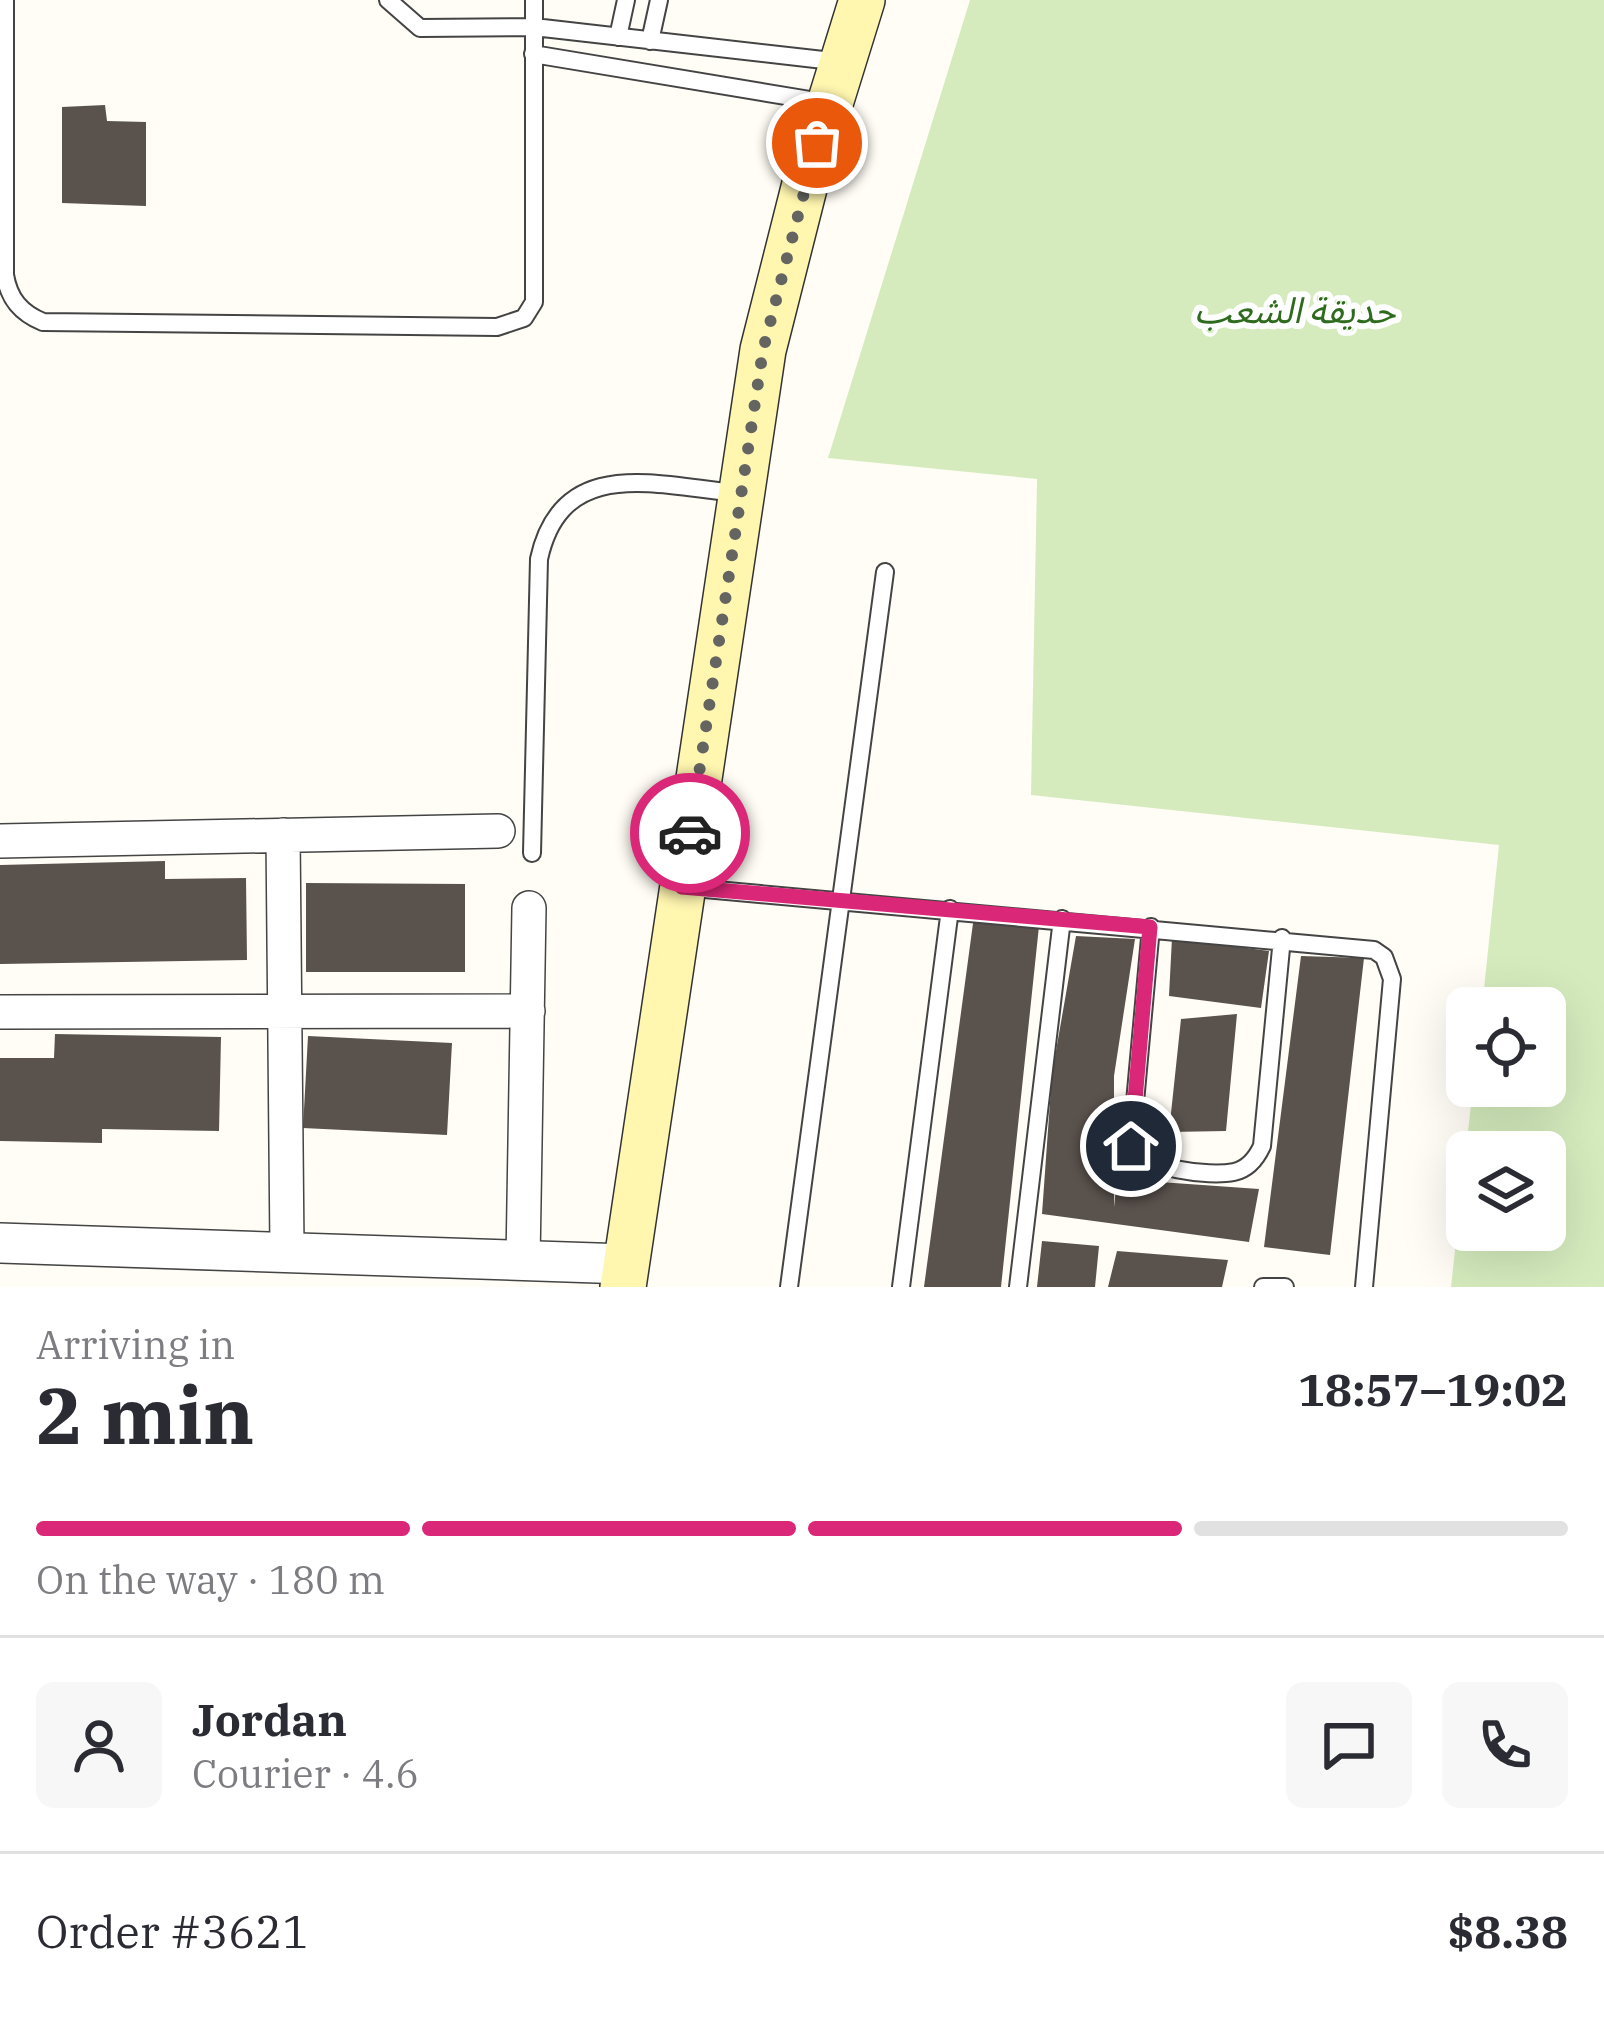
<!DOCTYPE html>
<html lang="en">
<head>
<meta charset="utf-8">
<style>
  :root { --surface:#fff; --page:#f7f7f7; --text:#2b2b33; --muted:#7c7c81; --line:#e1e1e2; --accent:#db2777 }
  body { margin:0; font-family:"IBM Plex Serif","Noto Sans Arabic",serif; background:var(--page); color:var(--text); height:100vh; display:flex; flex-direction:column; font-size:45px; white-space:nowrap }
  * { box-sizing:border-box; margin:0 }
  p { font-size:39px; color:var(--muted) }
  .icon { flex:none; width:66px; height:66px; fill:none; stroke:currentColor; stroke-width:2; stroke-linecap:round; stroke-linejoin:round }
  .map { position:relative; height:1287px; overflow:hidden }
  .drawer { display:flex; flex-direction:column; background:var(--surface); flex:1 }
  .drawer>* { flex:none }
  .buttons { position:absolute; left:1446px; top:987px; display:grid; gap:24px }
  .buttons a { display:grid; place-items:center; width:120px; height:120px; border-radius:18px; background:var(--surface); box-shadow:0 12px 48px #0002; font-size:60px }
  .pin { position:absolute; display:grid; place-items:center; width:102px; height:102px; color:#fff; margin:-51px; border:6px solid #fff; border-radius:50%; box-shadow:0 3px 12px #0007 }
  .courier { position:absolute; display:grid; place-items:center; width:120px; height:120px; margin:-60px; border:9px solid #db2777; border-radius:50%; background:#fff; color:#222; box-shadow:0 3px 15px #0007 }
  .overview em { font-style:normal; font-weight:800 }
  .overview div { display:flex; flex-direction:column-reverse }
  .overview { display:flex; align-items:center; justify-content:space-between; height:204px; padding:0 36px }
  h1 { font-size:78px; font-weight:800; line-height:90px }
  .bar { display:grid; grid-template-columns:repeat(4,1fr); gap:18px 12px; align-content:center; height:144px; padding:0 36px }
  .bar i { height:15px; border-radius:9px; background:var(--line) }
  .bar .current { background:var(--accent) }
  .bar p { grid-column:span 4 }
  .line { display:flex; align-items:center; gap:30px; padding:0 36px; border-top:3px solid var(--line) }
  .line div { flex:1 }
  .round { display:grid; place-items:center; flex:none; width:126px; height:126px; border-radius:18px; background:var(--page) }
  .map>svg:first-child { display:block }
  .green { fill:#d5ebbd; fill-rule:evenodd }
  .building { fill:#5a524d }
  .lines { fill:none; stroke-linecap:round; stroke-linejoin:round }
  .service-casing { stroke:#444; stroke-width:20 }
  .minor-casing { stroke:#444; stroke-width:36 }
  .tertiary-casing { stroke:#444; stroke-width:42 }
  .secondary-casing { stroke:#333; stroke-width:48 }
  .service { stroke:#fff; stroke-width:16 }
  .minor { stroke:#fff; stroke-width:33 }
  .tertiary { stroke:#fff; stroke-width:39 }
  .secondary { stroke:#fff6b0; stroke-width:45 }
  .done { stroke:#646461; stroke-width:12; stroke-dasharray:0 21.6 }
  .route { stroke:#db2777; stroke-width:15 }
  .labels { text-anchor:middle; stroke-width:12; stroke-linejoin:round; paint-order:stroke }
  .park-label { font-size:36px; font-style:italic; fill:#2f6b1f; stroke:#fff }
</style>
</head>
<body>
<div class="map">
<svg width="1604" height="1287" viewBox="0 0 1604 1287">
  <rect width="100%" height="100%" fill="#fffdf5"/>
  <!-- green -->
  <path class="green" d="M970,0h634v1287h-153l22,-201h72v-78h-63l17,-163 -468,-50 6,-316 -209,-21zM1467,1152h78v78h-78z"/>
  <!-- building -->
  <path class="building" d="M105,105l2,16 39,1v84l-84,-3v-96z
    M165,861v18l81,-1 1,82 -247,4v-99z
    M306,883l159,1v88h-159z
    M974,916l65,10 -38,361h-77z
    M1076,936l59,3 -21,137v131l3,-28 142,10 -10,53 -207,-28 10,-140z
    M1172,938l97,13 -8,57 -92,-12z
    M1301,956l63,2 -34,297 -66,-8z
    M1237,1014l-11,117 -57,1 12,-113z
    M55,1034l166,3 -2,94 -117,-2v14l-102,-2v-83h54z
    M308,1036l144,7 -5,92 -144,-7z
    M1042,1241l57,5 -4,41h-58z
    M1117,1251l111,9 -6,27h-114z"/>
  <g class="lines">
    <!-- service casing -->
    <g class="service-casing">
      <path id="service" d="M5,0v275c4,24 16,38 38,47l454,5 27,-9 10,-16v-302
        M388,0l32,28 114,-1 307,35
        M618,37l8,-37
        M650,41l9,-41
        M533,54l295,49
        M532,853l7,-294c23,-105 119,-73 198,-66
        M683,887l691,63 10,7 8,22 -28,308
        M1151,927l-20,219c14,23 77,31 103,26 14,-3 22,-13 28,-26l20,-208
        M789,1287l96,-715
        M901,1287l49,-378
        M1018,1287l44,-368
        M1263,1287h22"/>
    </g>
    <!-- minor casing -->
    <g class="minor-casing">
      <path id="minor" d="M283,835l4,414
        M0,841l498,-10
        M0,1012l528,-1
        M523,1260l6,-352"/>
    </g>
    <!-- tertiary casing -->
    <g class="tertiary-casing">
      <path id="tertiary" d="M0,1243l626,21"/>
    </g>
    <!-- secondary casing -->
    <g class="secondary-casing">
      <path id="secondary" d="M623,1287l140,-937 42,-166 57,-184"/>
    </g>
    <!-- service -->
    <use href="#service" class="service"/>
    <!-- minor -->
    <use href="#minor" class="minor"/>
    <!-- tertiary -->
    <use href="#tertiary" class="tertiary"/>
    <!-- secondary -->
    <use href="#secondary" class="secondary"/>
  </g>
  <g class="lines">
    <!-- done -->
    <path class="done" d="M690,833l73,-483 54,-207"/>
    <!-- route -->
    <path class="route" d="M690,833l-8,54 468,40 -19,219"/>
  </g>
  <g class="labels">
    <!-- park labels -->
    <g class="park-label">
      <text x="1295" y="323">حديقة الشعب</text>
    </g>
  </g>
</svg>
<div class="buttons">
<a><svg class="icon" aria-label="locate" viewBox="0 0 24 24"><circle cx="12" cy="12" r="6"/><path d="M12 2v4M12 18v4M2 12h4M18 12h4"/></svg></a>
<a><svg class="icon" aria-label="layers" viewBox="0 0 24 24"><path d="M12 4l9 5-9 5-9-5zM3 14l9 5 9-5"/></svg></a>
</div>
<div class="pin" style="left:817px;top:143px;background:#ea580c"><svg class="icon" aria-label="bag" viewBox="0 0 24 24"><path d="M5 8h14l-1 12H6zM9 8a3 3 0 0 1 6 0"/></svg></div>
<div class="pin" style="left:1131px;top:1146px;background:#1f2937"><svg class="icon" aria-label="home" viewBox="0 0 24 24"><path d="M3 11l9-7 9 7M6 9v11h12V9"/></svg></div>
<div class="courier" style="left:690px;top:833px"><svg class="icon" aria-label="car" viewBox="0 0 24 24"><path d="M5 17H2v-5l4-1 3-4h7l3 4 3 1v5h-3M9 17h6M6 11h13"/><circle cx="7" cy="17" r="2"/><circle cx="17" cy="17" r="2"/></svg></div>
</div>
<section class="drawer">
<div class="overview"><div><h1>2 min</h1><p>Arriving in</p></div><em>18:57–19:02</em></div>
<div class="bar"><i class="current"></i><i class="current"></i><i class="current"></i><i></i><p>On the way · 180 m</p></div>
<div class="line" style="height:216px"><a class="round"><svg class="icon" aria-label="person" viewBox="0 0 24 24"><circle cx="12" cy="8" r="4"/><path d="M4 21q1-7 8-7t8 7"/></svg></a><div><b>Jordan</b><p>Courier · 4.6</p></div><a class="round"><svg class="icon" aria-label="chat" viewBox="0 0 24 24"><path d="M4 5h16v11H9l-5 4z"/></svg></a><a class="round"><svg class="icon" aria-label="phone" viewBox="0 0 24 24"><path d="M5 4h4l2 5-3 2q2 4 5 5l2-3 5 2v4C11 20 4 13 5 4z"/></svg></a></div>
<div class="line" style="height:156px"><div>Order #3621</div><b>$8.38</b></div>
</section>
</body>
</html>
